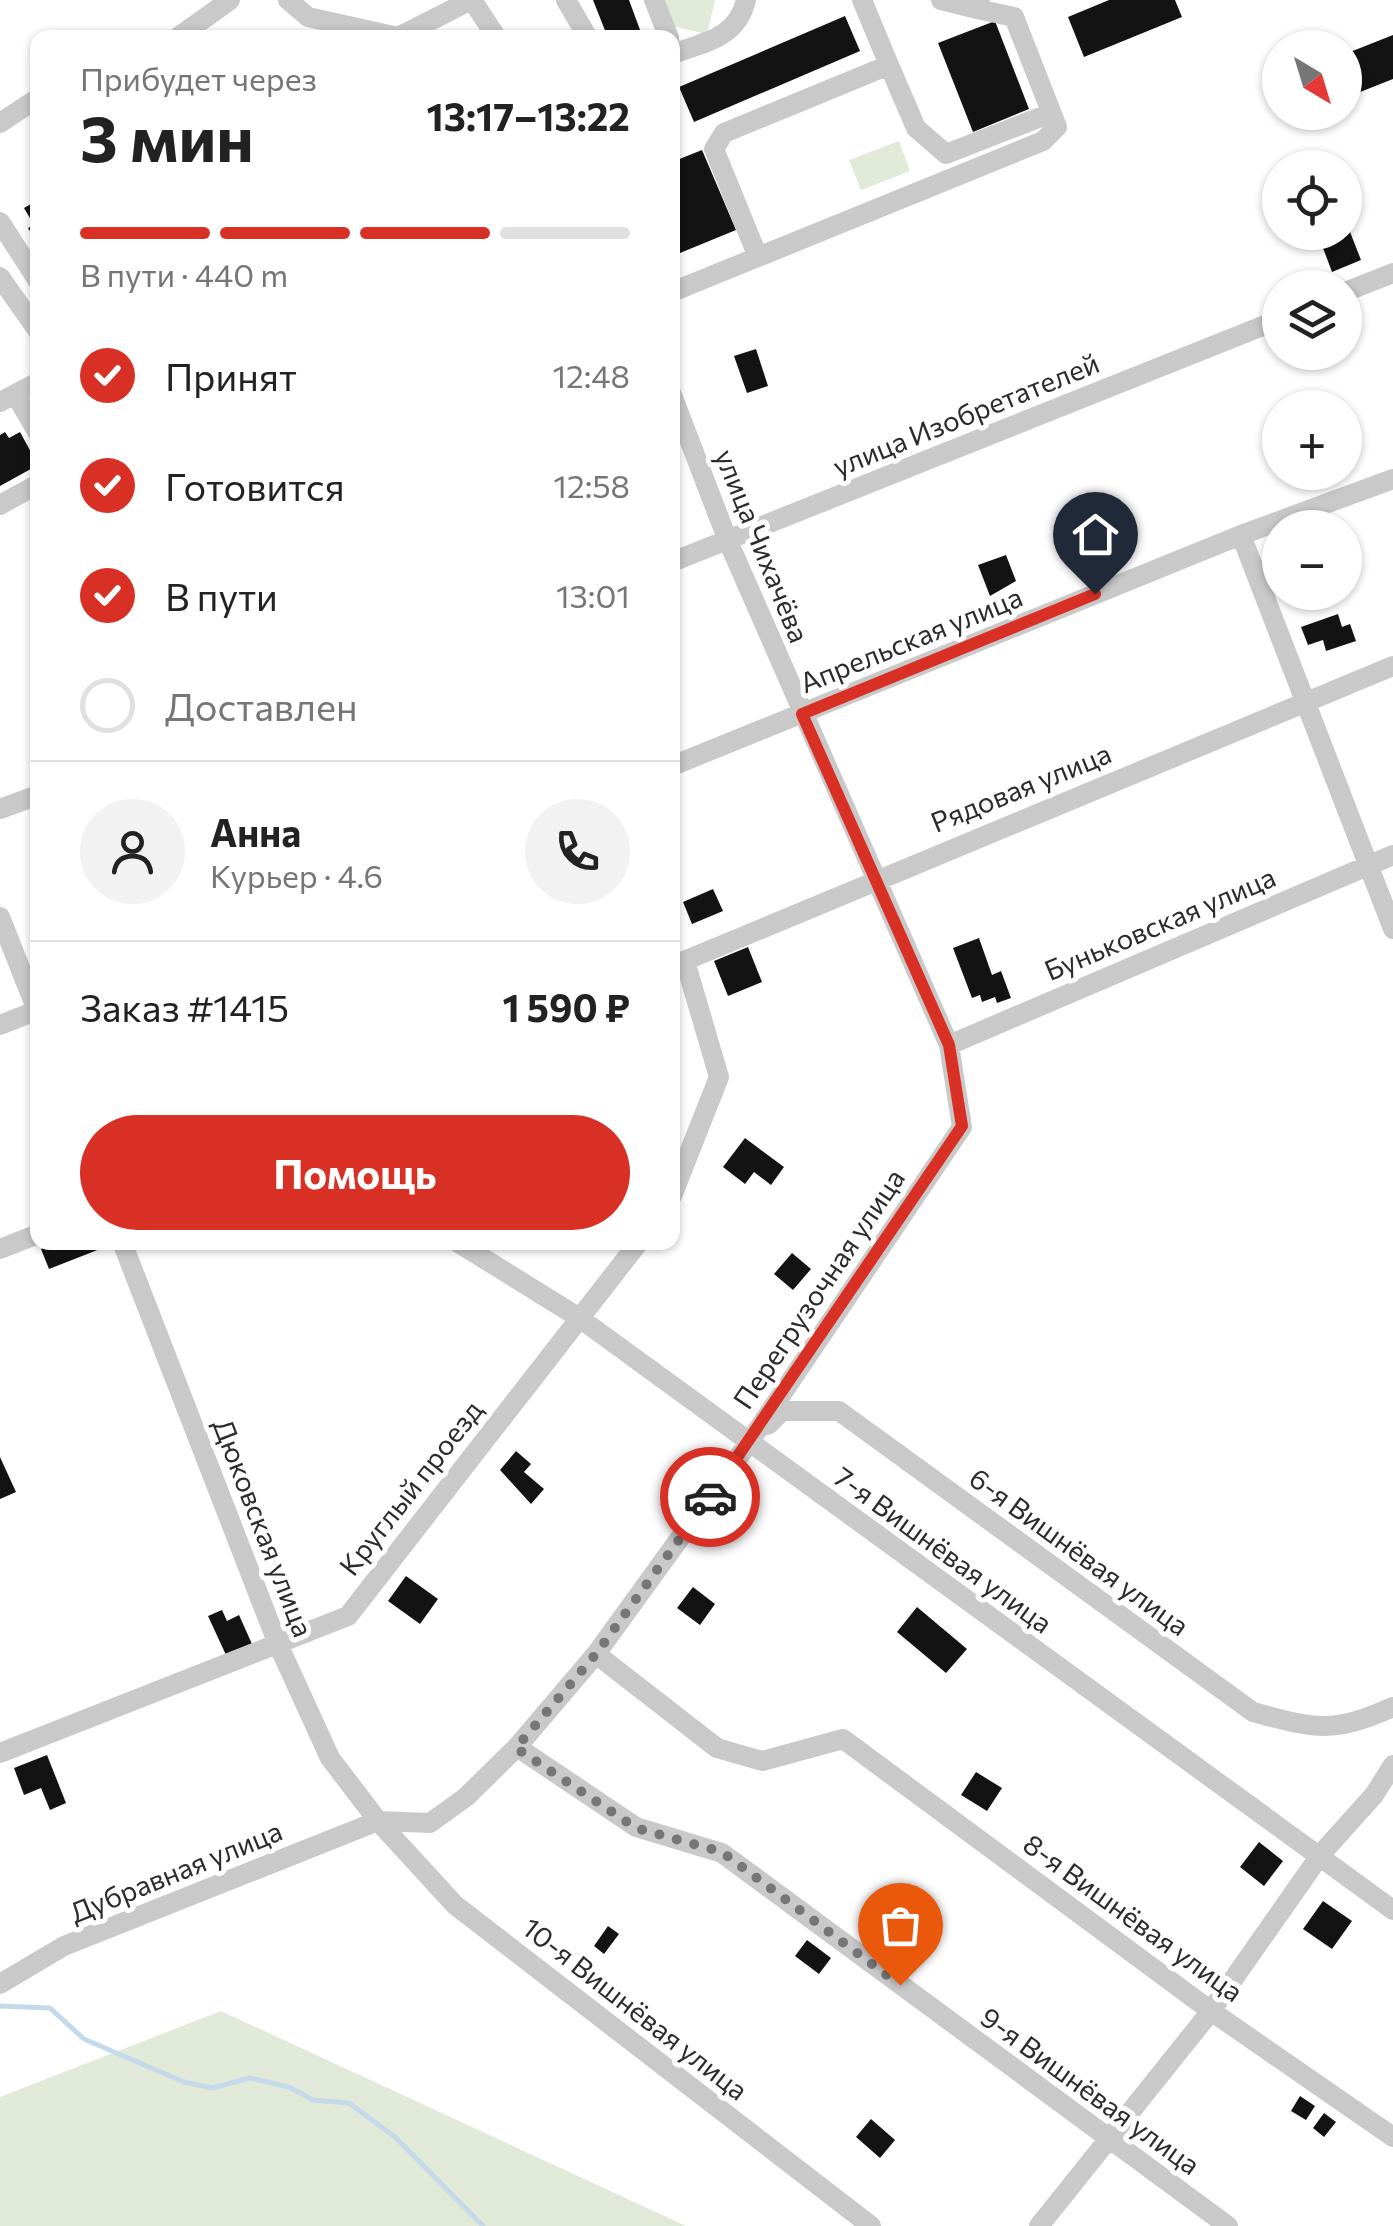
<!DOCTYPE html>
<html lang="ru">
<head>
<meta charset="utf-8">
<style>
  :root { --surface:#fff; --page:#f2f2f2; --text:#222; --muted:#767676; --line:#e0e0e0; --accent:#d93025 }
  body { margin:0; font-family:Commissioner,sans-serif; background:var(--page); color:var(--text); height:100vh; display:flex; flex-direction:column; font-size:38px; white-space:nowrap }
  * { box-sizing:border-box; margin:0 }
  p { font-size:32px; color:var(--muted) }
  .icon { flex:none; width:55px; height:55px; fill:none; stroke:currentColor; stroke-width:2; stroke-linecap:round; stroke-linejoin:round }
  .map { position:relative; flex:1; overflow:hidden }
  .panel { position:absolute; left:30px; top:30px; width:650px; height:1220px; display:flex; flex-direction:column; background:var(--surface); border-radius:20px; box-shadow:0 2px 8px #0004 }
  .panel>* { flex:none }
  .needle { width:65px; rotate:142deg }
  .controls { position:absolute; left:1262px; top:30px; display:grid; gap:20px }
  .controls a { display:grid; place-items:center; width:100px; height:100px; border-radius:50%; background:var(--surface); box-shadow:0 2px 8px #0004; font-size:50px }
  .pin { position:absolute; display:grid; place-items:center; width:85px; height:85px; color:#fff; margin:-102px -42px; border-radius:50% 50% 50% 0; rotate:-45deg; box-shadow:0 0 10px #0007 }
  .pin .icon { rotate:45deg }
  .courier { position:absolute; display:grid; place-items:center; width:100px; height:100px; margin:-50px; border:8px solid #d93025; border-radius:50%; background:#fff; color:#222; box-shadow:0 2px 12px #0007 }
  .headline em { font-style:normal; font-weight:700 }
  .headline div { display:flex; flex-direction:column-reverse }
  .headline { display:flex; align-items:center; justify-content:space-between; height:170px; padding:0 50px }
  h1 { font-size:65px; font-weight:700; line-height:75px }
  .bar { display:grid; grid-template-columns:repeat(4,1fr); gap:15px 10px; align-content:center; height:120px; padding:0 50px }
  .bar i { height:12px; border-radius:8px; background:var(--line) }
  .bar .current { background:var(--accent) }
  .bar p { grid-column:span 4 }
  .line { display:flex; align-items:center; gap:25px; padding:0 50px; border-top:2px solid var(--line) }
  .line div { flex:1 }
  .round { display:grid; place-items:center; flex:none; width:105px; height:105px; border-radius:52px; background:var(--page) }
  ol { padding:0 50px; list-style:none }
  li { display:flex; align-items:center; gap:30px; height:110px }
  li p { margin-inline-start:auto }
  li .icon { padding:10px; border-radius:50%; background:var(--accent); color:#fff; stroke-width:4 }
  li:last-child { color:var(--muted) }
  li i { width:55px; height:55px; border:5px solid var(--line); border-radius:50% }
  .action { display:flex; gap:20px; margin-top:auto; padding:20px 50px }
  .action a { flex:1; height:115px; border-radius:60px; background:var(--accent); color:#fff; font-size:40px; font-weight:700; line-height:115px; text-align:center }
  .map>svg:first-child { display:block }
  .green { fill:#e1ead9 }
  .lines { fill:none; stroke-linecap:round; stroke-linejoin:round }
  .stream { stroke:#c4daeb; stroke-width:5 }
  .building { fill:#131313 }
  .minor { stroke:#c9c9c9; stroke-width:20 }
  .done { stroke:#767676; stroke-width:10; stroke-dasharray:0 18 }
  .route { stroke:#d93025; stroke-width:12 }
  .labels { text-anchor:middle; stroke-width:10; stroke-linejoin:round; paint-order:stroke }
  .street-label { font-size:28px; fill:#2c2c2c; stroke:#fff }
</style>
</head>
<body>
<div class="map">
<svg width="1393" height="2226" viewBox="0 0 1393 2226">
  <rect width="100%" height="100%" fill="#fff"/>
  <!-- green -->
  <path class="green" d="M658,0h57l-8,34 -36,-8z
    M899,141l11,30 -49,19 -12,-30z
    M221,2011l465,215h-686v-129z"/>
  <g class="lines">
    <!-- stream -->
    <path class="stream" d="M0,2006l50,2 34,31 100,43 28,6 38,-10 39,9 24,13 36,3 46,34 88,89"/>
  </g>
  <!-- building -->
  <path class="building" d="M593,0h36l14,38h-35z
    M1109,0h66l7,17 -98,40 -16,-40z
    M845,16l15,35 -166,71 -15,-35z
    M995,21l34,88 -56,23 -35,-89z
    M1393,35v44l-48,19v-44z
    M702,150l34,80 -56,23 -8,-18v-73z
    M38,200v44l-10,-16 6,-3 -10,-17z
    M1345,219l16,41 -29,12 -15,-40h28z
    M756,349l12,37 -21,7 -13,-37z
    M5,432l4,6 11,-6 18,33 -38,21v-51z
    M1006,555l10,26 -26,15 -12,-31z
    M1338,614l4,13 8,-3 6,17 -30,10 -3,-11 -15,5 -7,-18z
    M713,889l10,22 -31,13 -9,-22z
    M979,938l13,37 9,-4 10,27 -14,5 -2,-6 -13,5 -2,-7 -8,3 -19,-50z
    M748,947l14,35 -34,14 -14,-35z
    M745,1138l39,29 -13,18 -17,-13 -9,12 -22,-17z
    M59,1242h38l3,7 -51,20 -8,-20z
    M792,1253l19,16 -18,21 -19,-16z
    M516,1451l15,13 -7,8 20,17 -13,15 -31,-34z
    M0,1457l16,35 -16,7z
    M406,1576l32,23 -18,25 -32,-23z
    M693,1587l22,17 -15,21 -23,-17z
    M917,1607l50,42 -21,24 -49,-41z
    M222,1610l5,11 12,-6 13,29 -26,11 -18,-39z
    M47,1755l19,48 -16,7 -9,-22 -17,7 -10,-27z
    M976,1772l26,16 -15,23 -26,-16z
    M1259,1842l24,19 -19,25 -24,-19z
    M1323,1901l29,20 -20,28 -29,-20z
    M608,1926l11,8 -15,20 -10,-8z
    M807,1940l24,18 -12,16 -24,-18z
    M1300,2096l15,10 -9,14 -15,-9z
    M1324,2113l12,9 -12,15 -11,-9z
    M871,2119l24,21 -15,18 -24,-21z"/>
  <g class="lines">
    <!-- minor -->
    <path class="minor" d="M288,0l20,17 90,20 73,-37
      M472,0l25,38
      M566,0l22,38
      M654,0l15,38
      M941,0l36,9 3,-9
      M177,38l53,-38
      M672,54c34,-12 65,-16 74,-54
      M889,65l27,63 30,26 105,-41
      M0,123l38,-25
      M0,222l38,59
      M758,257l-44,-108 10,-16 165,-68 -27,-65
      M0,277l38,54
      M672,292l371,-151 14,-14 -43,-110 -37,-8
      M1345,292l48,-19
      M15,394l23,39
      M0,402l38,-20
      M0,505l38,-21
      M1241,535l152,394
      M672,562l608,-243
      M672,766l569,-231 152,-56
      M0,809l38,-14
      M0,917l38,96
      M672,966l721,-300
      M0,1025l38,-15
      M949,1045l444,-190
      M672,1196l47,-119 -34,-116
      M122,1242l155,400 53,116 48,63 77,84 416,321
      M457,1242l121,75 815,593
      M0,1249l38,-15
      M768,1425l14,-14h57l414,301c63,17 79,22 140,-5
      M596,1654l121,94 45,13 81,-22 368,272 182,126
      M517,1747l119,80 86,26 506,373
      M0,1753l348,-137 291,-374
      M0,1984l64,-38 314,-125 52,2 36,-26 51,-50 79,-93 152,-210 214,-317 -13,-82 -221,-504 -56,-146
      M1039,2226l172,-215 110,-157 53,-59 19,-30"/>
  </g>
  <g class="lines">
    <!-- done -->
    <path class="done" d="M710,1497l-114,157 -80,94 120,80 86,24 178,133"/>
    <!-- route -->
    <path class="route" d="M710,1497l252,-371 -13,-81 -147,-331 293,-120"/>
  </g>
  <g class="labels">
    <!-- street labels -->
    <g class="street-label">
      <text transform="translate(966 415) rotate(-22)" y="10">улица Изобретателей</text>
      <text transform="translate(762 546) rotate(68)" y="10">улица Чихачёва</text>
      <text transform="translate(911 640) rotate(-22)" y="10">Апрельская улица</text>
      <text transform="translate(1021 788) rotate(-22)" y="10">Рядовая улица</text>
      <text transform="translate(1160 924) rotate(-23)" y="10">Буньковская улица</text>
      <text transform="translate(819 1289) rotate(-56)" y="10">Перегрузочная улица</text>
      <text transform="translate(411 1488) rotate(-52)" y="10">Круглый проезд</text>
      <text transform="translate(263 1528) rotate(69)" y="10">Дюковская улица</text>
      <text transform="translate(943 1550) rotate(36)" y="10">7-я Вишнёвая улица</text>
      <text transform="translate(1079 1552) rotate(36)" y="10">6-я Вишнёвая улица</text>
      <text transform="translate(176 1872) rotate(-22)" y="10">Дубравная улица</text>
      <text transform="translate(1133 1918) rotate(36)" y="10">8-я Вишнёвая улица</text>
      <text transform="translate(635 2009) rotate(38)" y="10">10-я Вишнёвая улица</text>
      <text transform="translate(1090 2091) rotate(36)" y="10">9-я Вишнёвая улица</text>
    </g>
  </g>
</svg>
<div class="controls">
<a><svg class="needle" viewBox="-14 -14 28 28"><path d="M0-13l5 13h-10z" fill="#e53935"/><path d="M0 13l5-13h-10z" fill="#767676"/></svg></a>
<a><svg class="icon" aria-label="locate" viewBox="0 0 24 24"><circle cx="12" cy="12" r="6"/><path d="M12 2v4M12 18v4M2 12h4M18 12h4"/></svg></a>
<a><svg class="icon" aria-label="layers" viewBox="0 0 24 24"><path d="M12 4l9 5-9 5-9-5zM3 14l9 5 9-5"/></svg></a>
<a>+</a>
<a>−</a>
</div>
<div class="pin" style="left:900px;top:1985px;background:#ea580c"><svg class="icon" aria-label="bag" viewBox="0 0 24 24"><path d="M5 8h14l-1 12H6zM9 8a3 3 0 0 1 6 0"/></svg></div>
<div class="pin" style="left:1095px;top:594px;background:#1f2937"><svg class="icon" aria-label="home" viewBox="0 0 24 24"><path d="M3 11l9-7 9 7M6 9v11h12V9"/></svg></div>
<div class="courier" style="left:710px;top:1497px"><svg class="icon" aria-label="car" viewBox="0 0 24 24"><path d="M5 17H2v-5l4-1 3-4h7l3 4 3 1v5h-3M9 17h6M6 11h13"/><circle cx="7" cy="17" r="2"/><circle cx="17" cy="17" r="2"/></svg></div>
<section class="panel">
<div class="headline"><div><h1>3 мин</h1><p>Прибудет через</p></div><em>13:17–13:22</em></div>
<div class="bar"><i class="current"></i><i class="current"></i><i class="current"></i><i></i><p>В пути · 440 m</p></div>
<ol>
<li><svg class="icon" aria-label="check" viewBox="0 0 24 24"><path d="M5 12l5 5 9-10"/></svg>Принят<p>12:48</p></li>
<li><svg class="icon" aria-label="check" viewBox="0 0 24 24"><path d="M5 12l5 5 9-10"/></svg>Готовится<p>12:58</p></li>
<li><svg class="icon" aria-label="check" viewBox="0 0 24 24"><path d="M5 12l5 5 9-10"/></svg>В пути<p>13:01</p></li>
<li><i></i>Доставлен</li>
</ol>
<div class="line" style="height:180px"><a class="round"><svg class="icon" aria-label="person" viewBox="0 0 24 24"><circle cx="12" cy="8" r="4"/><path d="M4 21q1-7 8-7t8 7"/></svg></a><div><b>Анна</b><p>Курьер · 4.6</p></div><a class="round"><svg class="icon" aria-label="phone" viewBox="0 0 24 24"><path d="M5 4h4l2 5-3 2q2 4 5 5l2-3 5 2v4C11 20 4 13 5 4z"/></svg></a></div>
<div class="line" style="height:130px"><div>Заказ #1415</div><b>1 590 ₽</b></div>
<div class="action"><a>Помощь</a></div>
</section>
</div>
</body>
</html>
